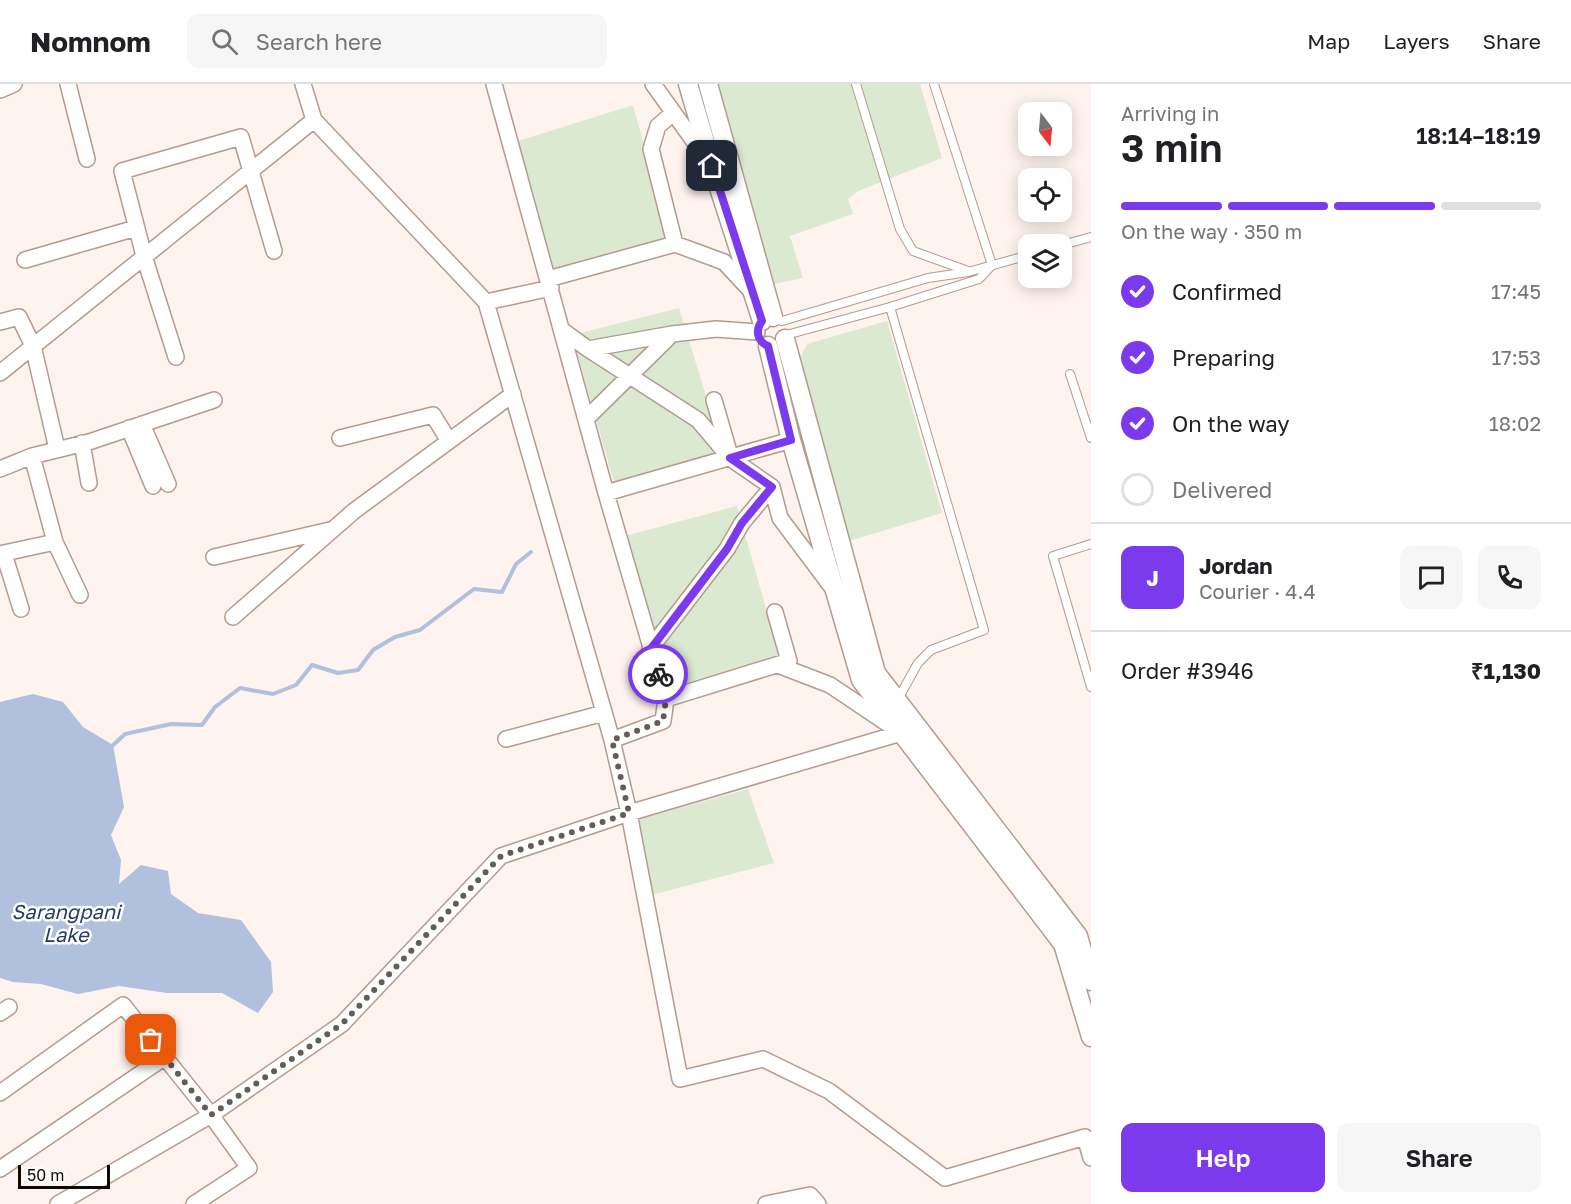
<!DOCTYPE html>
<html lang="en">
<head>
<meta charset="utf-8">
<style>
  :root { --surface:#fff; --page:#f6f6f6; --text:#202124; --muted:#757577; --line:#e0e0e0; --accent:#7c3aed }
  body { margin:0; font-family:"Golos Text",sans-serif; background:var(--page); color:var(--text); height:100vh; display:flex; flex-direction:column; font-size:22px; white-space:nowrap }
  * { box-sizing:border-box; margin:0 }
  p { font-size:20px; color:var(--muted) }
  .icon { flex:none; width:33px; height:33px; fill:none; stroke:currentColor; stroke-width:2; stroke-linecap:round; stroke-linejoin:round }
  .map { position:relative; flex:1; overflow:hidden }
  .side { display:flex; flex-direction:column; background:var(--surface); width:480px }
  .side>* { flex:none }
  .needle { width:39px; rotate:164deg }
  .buttons { position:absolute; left:1018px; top:18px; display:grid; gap:12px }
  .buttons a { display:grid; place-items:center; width:54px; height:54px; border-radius:12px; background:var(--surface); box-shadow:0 3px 15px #0003; font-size:30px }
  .scale { position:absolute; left:18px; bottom:15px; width:92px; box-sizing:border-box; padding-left:6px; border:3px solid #120906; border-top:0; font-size:16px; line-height:21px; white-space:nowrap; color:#120906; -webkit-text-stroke:4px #fff; paint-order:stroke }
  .pin { position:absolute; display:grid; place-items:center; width:51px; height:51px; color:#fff; margin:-26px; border-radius:12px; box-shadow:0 3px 9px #0006 }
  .courier { position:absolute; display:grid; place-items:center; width:60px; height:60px; margin:-30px; border:4px solid #7c3aed; border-radius:50%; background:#fff; color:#222; box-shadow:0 2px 8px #0007 }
  .head em { font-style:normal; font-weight:600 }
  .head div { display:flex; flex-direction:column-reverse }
  .head { display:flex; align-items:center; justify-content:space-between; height:102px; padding:0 30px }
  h1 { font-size:39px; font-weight:600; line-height:45px }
  .bar { display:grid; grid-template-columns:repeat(4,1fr); gap:9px 6px; align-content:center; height:72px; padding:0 30px }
  .bar i { height:8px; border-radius:4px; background:var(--line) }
  .bar .on { background:var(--accent) }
  .bar p { grid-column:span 4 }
  .line { display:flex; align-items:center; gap:15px; padding:0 30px; border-top:2px solid var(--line) }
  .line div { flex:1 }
  .round { display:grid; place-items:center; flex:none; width:63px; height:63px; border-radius:12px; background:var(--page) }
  ol { padding:0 30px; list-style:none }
  li { display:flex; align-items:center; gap:18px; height:66px }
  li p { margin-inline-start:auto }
  li .icon { padding:6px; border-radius:50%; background:var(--accent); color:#fff; stroke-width:4 }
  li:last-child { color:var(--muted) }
  li i { width:33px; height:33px; border:3px solid var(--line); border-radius:50% }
  .action { display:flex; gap:12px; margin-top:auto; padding:12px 30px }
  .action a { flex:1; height:69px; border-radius:12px; background:var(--accent); color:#fff; font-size:24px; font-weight:600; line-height:69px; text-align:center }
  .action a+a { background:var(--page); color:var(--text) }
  header { display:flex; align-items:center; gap:36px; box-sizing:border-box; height:84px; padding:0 30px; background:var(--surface); border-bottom:2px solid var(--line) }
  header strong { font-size:28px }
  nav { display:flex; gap:33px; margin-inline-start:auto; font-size:21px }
  .search { width:420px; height:54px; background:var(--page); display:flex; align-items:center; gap:15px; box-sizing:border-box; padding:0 21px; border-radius:12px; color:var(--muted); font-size:22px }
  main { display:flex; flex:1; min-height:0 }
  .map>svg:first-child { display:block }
  .green { fill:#dbe9d1 }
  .water { fill:#b0c0dd }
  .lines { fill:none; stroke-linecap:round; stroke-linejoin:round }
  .stream { stroke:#b0c0dd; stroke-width:4 }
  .service-casing { stroke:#b49b8f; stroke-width:10 }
  .minor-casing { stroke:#b49b8f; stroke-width:18 }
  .tertiary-casing { stroke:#b49b8f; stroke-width:21 }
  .service { stroke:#fff; stroke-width:8 }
  .minor { stroke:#fff; stroke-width:15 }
  .tertiary { stroke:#fff; stroke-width:18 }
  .done { stroke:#655b57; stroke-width:6; stroke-dasharray:0 10.8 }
  .route { stroke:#7c3aed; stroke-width:8 }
  .labels { text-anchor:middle; stroke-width:5; stroke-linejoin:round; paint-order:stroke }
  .water-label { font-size:20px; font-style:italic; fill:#253b62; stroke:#fff }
</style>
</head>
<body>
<header>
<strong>Nomnom</strong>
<div class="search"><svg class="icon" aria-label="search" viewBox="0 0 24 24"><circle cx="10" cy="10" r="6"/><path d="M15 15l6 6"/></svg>Search here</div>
<nav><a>Map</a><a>Layers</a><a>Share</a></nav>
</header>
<main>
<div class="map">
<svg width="1091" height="1120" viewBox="0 0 1091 1120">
  <rect width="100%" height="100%" fill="#fef3ee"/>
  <!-- green -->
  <path class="green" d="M717,0h203l22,74 -84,33 -10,8 5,15 -63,22 13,42 -30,6z
    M633,21l37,134 -116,36 -39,-133z
    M679,224l44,143 -108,35 -43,-151z
    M887,237l55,192 -93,28 -51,-179 9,-18z
    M737,422l43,152 -111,34 -44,-156z
    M748,705l26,74 -123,32 -14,-75z"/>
  <!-- water -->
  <path class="water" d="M33,610l30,8 20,25 30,18 11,62 -13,28 10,25 -2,24 22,-19 27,6 3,23 27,19 43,7 30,42 2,30 -15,21 -36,-20h-55l-48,-7 -41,8 -37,-10 -28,-2 -13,-4v-276z"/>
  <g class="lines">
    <!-- stream -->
    <path class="stream" d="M110,664l15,-14 46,-10 31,1 13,-18 25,-19 33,6 23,-9 16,-20 26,8 20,-3 15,-20 22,-13 25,-7 54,-41 28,3 14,-28 15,-12"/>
    <!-- service casing -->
    <g class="service-casing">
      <path id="service" d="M856,0l44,145 13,22 55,20
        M934,0l58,181
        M1062,161l29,-8
        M890,223l94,323 -53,20 -13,13 -20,36
        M782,237l146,-43 40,-6 61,-17
        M786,251l104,-28 89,-28 12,-13
        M1070,290l21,64
        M1091,460l-38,12 38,131"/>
    </g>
    <!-- minor casing -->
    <g class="minor-casing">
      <path id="minor" d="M68,0l19,75
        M303,0l11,36 172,182 126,438 17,73 51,266 83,-20 66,32 116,87 140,-41 6,21
        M494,0l112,409 60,206 -3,22 -51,19
        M653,0l55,77
        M0,6l14,-6
        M675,160l49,18 28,30
        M25,176l111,-32
        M548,195l127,-35 -24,-95 7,-23 15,-13
        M486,218l65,-14
        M0,238l19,-5 14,29 24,103
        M562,246l26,19 110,71 32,38 42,29 8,31 51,68
        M588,265l84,-15 44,-5 41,3
        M176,273l-32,-101 -22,-85 119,-34 33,114
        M0,289l314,-253
        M714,316l15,52
        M587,334l85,-84
        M142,340l26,60
        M129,344l24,58
        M340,354l93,-23 16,26
        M82,359l7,40
        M0,385l32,-13
        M606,409l185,-53
        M55,458l25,53
        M0,470l55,-12 -23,-86 57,-14 125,-42
        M4,470l17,55
        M214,473l116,-27
        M233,533l121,-106 159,-117
        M650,565l77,-100 15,-26 30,-36
        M778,581l52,20 64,43
        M666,615l123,-38 -14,-49
        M506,655l98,-26
        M0,929l9,-6
        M0,1009l123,-88 88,110 38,53 -55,36
        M0,1085l165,-112
        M58,1120l153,-89 131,-91 159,-168 128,-43 272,-80 7,-9
        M766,1120l44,-9 8,9"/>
    </g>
    <!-- tertiary casing -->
    <g class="tertiary-casing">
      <path id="tertiary" d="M688,0l24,82 50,155
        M708,0l65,233
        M785,255l91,334 202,263 13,45
        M768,262l23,94 70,240 202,264 28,93"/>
    </g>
    <!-- service -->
    <use href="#service" class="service"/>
    <!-- minor -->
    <use href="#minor" class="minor"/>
    <!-- tertiary -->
    <use href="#tertiary" class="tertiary"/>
  </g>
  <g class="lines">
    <!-- done -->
    <path class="done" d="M151,956l60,75 131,-91 159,-168 128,-43 -17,-73 51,-19 3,-22 -8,-25"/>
    <!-- route -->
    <path class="route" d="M658,590l-8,-24 77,-101 15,-26 30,-36 -42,-29 61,-18 -23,-94c-11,-5 -13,-16 -6,-25l-50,-155"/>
  </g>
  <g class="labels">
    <!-- water labels -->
    <g class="water-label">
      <text x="66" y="835">Sarangpani<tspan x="66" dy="23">Lake</tspan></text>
    </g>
  </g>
</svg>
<div class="buttons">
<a><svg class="needle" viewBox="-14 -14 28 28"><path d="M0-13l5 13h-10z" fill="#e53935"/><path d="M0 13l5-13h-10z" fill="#757577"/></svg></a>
<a><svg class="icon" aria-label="locate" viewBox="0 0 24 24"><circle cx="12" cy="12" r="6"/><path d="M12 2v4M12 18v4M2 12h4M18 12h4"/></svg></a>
<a><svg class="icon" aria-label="layers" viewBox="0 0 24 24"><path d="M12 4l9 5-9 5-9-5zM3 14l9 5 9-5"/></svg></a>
</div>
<div class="scale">50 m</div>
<div class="pin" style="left:151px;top:956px;background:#ea580c"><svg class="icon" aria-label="bag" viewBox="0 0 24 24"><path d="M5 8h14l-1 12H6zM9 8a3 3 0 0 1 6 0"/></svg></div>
<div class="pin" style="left:712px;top:82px;background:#1f2937"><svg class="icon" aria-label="home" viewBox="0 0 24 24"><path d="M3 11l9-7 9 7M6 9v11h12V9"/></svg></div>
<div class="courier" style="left:658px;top:590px"><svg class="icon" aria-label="bike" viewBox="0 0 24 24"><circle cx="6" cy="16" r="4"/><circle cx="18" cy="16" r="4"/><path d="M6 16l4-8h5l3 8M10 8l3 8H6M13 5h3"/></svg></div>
</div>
<section class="side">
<div class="head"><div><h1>3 min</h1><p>Arriving in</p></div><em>18:14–18:19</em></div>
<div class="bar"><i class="on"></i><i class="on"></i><i class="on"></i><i></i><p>On the way · 350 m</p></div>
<ol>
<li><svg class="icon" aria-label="check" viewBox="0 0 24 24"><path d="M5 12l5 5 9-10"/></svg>Confirmed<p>17:45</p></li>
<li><svg class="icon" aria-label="check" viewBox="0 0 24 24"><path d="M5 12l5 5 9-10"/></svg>Preparing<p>17:53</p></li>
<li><svg class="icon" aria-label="check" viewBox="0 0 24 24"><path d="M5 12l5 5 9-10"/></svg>On the way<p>18:02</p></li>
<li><i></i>Delivered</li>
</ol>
<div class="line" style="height:108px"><b class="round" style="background:var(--accent);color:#fff">J</b><div><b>Jordan</b><p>Courier · 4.4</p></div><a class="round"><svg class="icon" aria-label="chat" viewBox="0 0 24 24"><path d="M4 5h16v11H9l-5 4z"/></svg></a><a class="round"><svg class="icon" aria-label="phone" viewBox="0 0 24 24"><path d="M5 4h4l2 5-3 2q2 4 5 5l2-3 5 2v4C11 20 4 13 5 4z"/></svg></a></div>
<div class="line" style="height:78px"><div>Order #3946</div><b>₹1,130</b></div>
<div class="action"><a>Help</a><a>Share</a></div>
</section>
</main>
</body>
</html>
